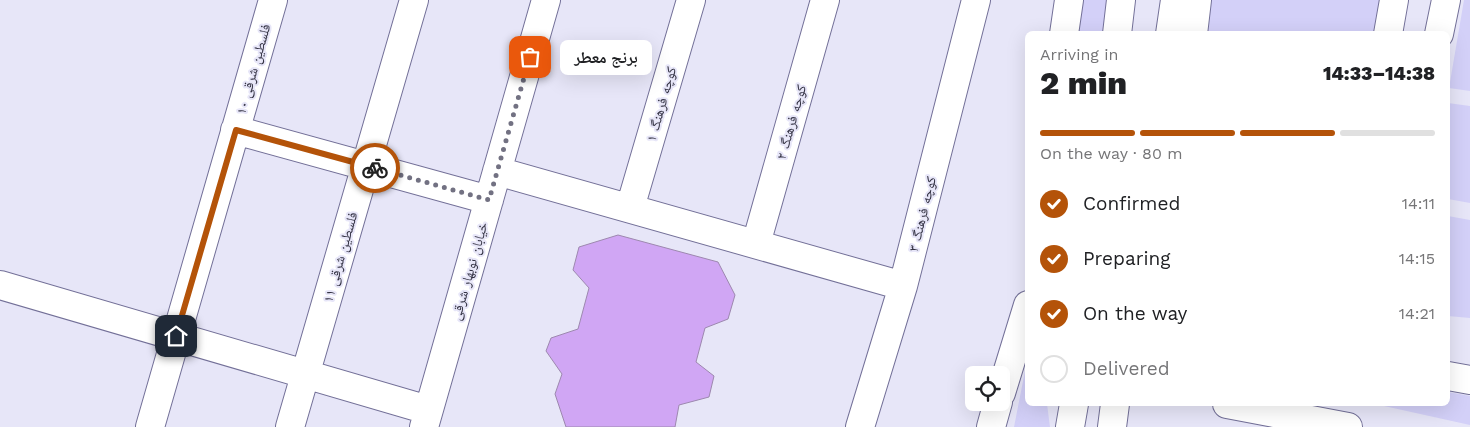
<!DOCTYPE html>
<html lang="en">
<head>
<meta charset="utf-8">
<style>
  :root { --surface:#fff; --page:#f2f2f2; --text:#202124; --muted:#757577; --line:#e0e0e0; --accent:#b45309 }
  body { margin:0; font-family:"Work Sans","Noto Naskh Arabic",sans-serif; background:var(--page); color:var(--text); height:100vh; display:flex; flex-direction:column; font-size:19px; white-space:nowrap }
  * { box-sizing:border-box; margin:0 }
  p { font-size:16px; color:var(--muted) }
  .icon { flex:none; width:28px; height:28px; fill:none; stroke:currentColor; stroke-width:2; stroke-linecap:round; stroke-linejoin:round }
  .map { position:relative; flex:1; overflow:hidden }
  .sheet { position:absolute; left:1025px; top:31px; width:425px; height:375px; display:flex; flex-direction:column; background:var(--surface); border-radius:8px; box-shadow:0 5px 20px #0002 }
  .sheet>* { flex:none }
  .tools { position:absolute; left:965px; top:366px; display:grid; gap:10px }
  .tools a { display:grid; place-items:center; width:45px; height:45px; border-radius:8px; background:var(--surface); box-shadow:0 5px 20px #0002; font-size:25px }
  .pin { position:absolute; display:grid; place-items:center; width:42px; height:42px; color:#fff; margin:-21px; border-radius:10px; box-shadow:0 2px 8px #0006 }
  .courier { position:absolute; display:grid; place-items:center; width:50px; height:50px; margin:-25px; border:4px solid #b45309; border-radius:50%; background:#fff; color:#222; box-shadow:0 1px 6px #0007 }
  .bubble { position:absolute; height:35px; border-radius:8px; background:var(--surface); box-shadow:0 5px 20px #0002; font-size:16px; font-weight:800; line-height:35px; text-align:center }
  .summary em { font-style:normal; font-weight:800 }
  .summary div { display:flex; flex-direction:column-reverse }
  .summary { display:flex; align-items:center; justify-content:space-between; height:85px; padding:0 15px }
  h1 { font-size:32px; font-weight:800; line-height:38px }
  .bar { display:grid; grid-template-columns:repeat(4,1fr); gap:8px 5px; align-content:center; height:60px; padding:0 15px }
  .bar i { height:6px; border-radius:4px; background:var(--line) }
  .bar .selected { background:var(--accent) }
  .bar p { grid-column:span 4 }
  ol { padding:0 15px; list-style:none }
  li { display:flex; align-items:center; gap:15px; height:55px }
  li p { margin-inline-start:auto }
  li .icon { padding:5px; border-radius:50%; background:var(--accent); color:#fff; stroke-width:4 }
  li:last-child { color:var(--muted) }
  li i { width:28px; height:28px; border:2px solid var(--line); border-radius:50% }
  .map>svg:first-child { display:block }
  .green { fill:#d3d0f8 }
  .building { fill:#d0a6f4; stroke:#9d88af }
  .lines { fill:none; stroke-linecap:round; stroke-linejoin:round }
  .street-casing { stroke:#737098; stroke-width:30 }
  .secondary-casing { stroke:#737098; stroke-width:30 }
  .street { stroke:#fff; stroke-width:28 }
  .secondary { stroke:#fff; stroke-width:28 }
  .done { stroke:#727182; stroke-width:5; stroke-dasharray:0 9 }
  .route { stroke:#b45309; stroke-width:6 }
  .labels { text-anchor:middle; stroke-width:4; stroke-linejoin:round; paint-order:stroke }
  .street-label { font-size:14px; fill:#333243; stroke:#e7e6f8 }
</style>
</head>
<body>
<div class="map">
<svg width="1470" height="427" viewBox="0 0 1470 427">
  <rect width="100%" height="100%" fill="#e7e6f8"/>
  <!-- green -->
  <path class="green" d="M1083,0h32l-3,34h-34z
    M1202,0h188l-7,34h-185z
    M1464,0h6v91l-21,-3z
    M1448,103l22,3v97l-22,-4z
    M1448,216l22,4v98l-22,-2z
    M1027,361l1,43h19l3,23h-36z
    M1448,392l22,4v29l-95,-21h73z"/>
  <!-- building -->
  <path class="building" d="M618,235l100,27 17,33 -7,24 -23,9 -9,34 18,14 -5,21 -30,8 -4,22h-109l-11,-33 7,-20 -16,-23 5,-13 27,-9 11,-41 -16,-18 6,-23z"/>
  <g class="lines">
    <!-- street casing -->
    <g class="street-casing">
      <path id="street" d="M1064,34l5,-34
        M1193,34l4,-34
        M1388,34l6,-34
        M1439,34l7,-34
        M235,130l254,70
        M497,171l406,115
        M630,208l61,-208
        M756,244l69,-244
        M0,285l428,125
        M1001,393l27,-88
        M150,427l123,-427
        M290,427l124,-427
        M424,427l122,-427
        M860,427l43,-141 73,-286
        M991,427l7,-25"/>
    </g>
    <!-- secondary casing -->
    <g class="secondary-casing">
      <path id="secondary" d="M1117,34l4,-34
        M1170,34l5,-34
        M1448,376l22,4
        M1227,404l121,23
        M1070,427l4,-23
        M1112,427l3,-23"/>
    </g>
    <!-- street -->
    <use href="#street" class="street"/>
    <!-- secondary -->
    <use href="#secondary" class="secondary"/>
  </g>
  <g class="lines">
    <!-- done -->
    <path class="done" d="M375,168l114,32 41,-143"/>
    <!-- route -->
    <path class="route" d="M176,336l60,-206 139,38"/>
  </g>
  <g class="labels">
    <!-- street labels -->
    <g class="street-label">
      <text transform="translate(253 69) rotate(-74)" y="5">فلسطین شرقی ۱۰</text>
      <text transform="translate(661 104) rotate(-74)" y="5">کوچه فرهنگ ۱</text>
      <text transform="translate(791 122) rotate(-74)" y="5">کوچه فرهنگ ۲</text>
      <text transform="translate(922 214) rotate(-76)" y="5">کوچه فرهنگ ۳</text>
      <text transform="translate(340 257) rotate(-74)" y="5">فلسطین شرقی ۱۱</text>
      <text transform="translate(469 271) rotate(-74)" y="5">خیابان نوبهار شرقی</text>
    </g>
  </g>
</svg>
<div class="tools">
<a><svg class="icon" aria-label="locate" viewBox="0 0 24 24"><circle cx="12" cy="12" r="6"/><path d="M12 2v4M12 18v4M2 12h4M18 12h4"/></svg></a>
</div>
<div class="pin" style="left:530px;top:57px;background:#ea580c"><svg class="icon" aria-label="bag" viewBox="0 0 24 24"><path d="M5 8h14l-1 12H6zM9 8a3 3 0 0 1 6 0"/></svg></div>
<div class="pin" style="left:176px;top:336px;background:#1f2937"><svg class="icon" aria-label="home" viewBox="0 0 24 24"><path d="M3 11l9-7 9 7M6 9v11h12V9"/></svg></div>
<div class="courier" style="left:375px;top:168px"><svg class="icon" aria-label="bike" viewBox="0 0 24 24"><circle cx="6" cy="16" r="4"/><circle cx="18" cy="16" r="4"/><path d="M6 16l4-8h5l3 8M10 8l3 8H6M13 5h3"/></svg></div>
<div class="bubble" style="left:560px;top:40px;width:92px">برنج معطر</div>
<section class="sheet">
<div class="summary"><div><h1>2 min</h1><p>Arriving in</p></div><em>14:33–14:38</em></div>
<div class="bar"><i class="selected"></i><i class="selected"></i><i class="selected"></i><i></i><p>On the way · 80 m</p></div>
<ol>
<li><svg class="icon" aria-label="check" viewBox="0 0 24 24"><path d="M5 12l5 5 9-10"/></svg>Confirmed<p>14:11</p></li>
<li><svg class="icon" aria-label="check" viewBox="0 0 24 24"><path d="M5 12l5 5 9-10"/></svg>Preparing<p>14:15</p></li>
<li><svg class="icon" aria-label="check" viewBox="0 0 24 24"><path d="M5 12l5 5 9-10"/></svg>On the way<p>14:21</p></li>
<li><i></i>Delivered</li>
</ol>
</section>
</div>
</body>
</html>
